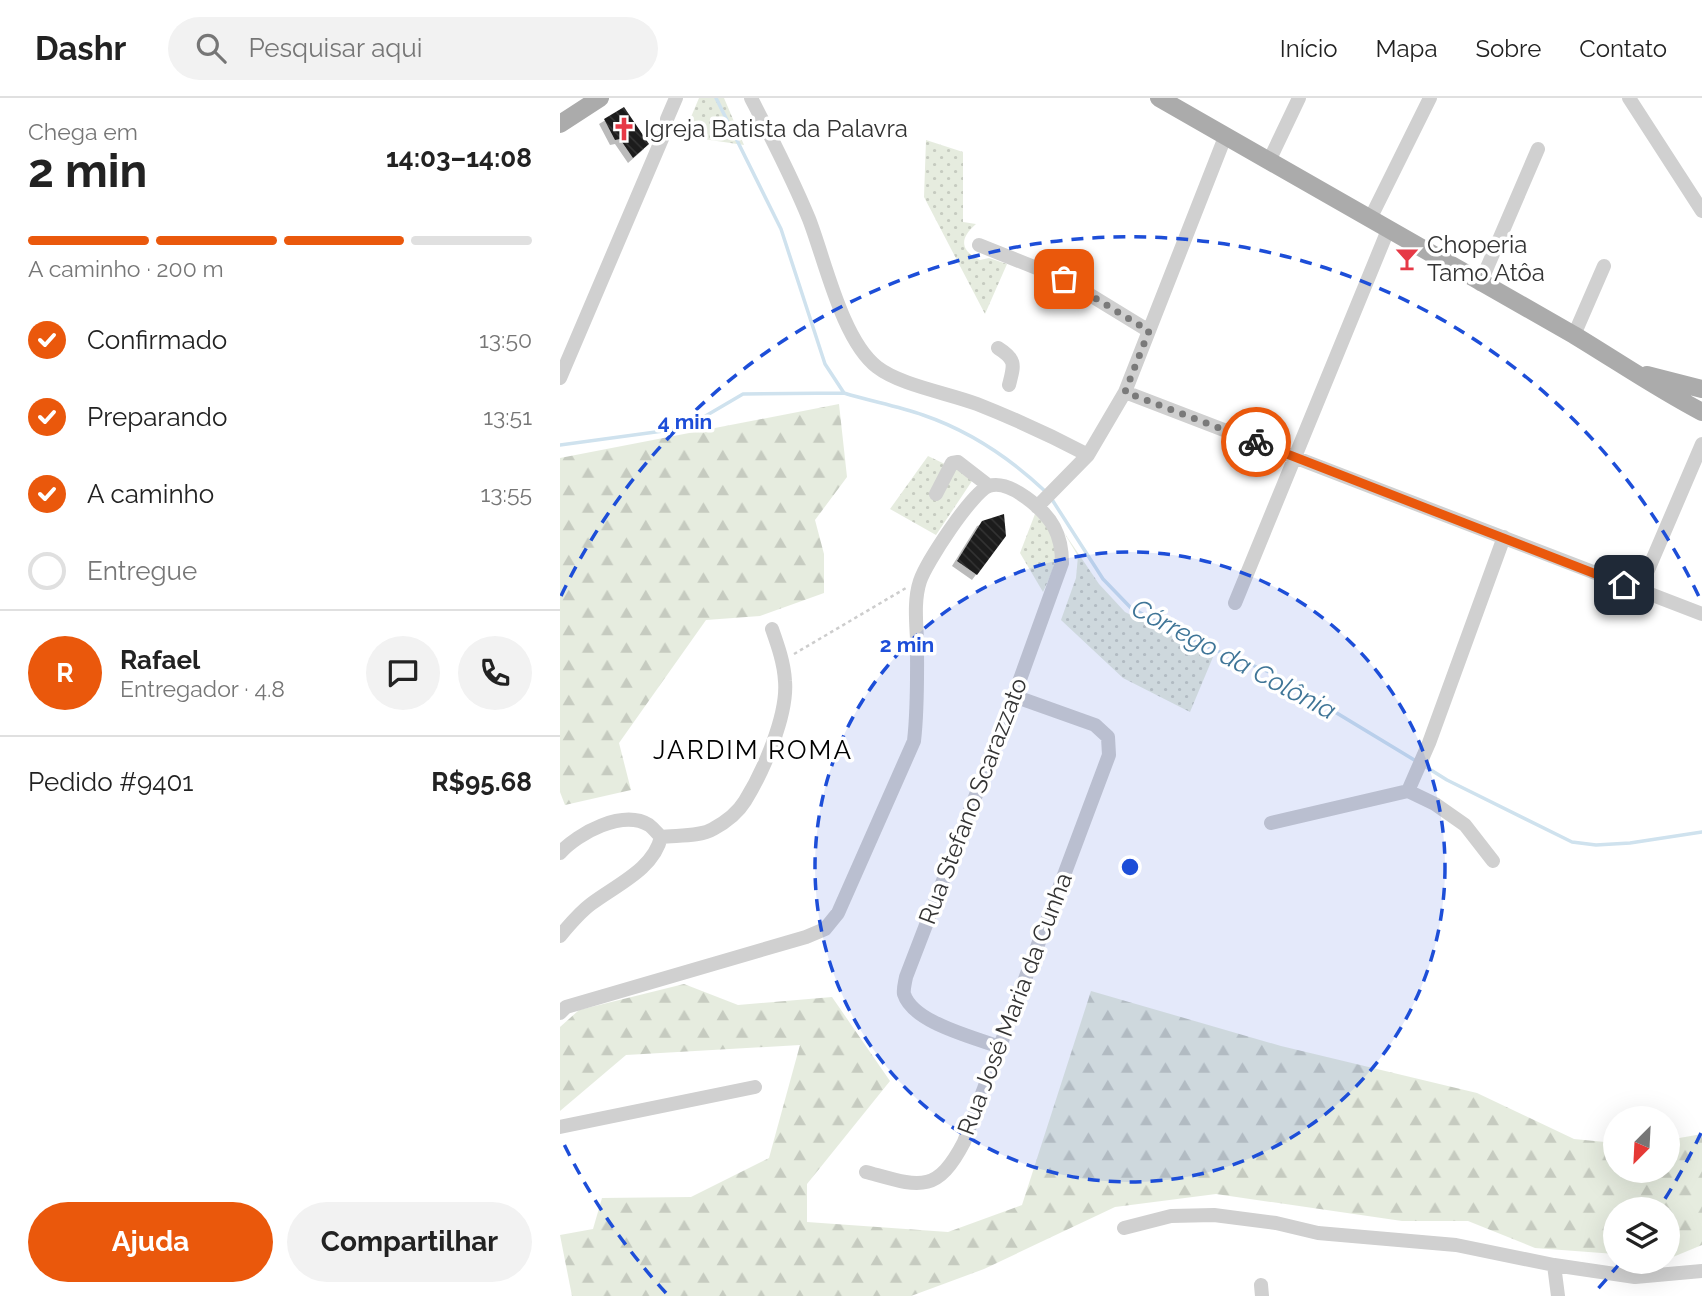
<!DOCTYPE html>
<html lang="pt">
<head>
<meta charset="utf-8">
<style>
  :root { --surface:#fff; --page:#f2f2f2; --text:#222; --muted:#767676; --line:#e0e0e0; --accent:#ea580c }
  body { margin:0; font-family:Raleway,sans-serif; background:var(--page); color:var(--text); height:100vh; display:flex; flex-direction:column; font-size:26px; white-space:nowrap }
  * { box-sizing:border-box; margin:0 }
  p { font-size:23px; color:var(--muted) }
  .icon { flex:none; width:38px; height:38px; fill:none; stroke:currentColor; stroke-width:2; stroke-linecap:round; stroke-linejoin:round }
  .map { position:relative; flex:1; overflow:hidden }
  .panel { display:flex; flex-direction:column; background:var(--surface); width:560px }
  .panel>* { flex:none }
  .needle { width:46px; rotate:204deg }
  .fabs { position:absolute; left:1043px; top:1008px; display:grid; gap:14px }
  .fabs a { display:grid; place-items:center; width:77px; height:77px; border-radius:50%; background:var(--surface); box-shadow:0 7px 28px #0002; font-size:35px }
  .pin { position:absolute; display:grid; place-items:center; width:60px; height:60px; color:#fff; margin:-30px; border-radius:14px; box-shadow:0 4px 10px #0006 }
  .courier { position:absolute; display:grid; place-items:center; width:70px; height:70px; margin:-35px; border:5px solid #ea580c; border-radius:50%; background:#fff; color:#222; box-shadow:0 2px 9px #0007 }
  .summary em { font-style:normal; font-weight:700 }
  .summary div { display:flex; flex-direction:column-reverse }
  .summary { display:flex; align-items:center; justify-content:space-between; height:119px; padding:0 28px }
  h1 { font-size:46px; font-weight:700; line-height:52px }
  .bar { display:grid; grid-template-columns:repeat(4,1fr); gap:10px 7px; align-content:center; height:84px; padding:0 28px }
  .bar i { height:9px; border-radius:5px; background:var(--line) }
  .bar .selected { background:var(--accent) }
  .bar p { grid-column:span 4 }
  .line { display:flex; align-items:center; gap:18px; padding:0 28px; border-top:2px solid var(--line) }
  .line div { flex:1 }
  .round { display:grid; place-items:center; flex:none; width:74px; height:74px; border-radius:37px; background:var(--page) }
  ol { padding:0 28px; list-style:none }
  li { display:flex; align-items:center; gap:21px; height:77px }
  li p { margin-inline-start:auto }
  li .icon { padding:7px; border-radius:50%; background:var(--accent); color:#fff; stroke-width:4 }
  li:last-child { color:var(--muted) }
  li i { width:38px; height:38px; border:4px solid var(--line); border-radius:50% }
  .cta { display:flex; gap:14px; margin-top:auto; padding:14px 28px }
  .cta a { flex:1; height:80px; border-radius:42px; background:var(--accent); color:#fff; font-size:28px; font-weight:700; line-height:80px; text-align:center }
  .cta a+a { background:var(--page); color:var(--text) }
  header { display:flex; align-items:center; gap:42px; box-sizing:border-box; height:98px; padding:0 35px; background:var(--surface); border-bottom:2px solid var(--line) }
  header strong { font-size:33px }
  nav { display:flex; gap:38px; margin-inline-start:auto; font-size:24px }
  .search { width:490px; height:63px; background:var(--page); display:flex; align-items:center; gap:18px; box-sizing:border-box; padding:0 24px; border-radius:38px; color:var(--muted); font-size:26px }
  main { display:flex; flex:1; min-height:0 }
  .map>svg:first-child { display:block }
  .forest { fill:url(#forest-firs) }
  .park { fill:url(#park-dots) }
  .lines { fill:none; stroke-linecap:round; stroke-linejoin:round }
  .stream { stroke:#cfe2ee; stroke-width:3.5 }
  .building { fill:url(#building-back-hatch); filter:url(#shadow) }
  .path { stroke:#cdcdcd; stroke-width:2.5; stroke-dasharray:3.5 3.5; stroke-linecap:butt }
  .minor { stroke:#d0d0d0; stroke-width:14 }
  .major { stroke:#ababab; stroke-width:18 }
  .done { stroke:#7a7a7a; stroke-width:7; stroke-dasharray:0 12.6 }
  .route { stroke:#ea580c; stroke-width:9 }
  .ring { fill:none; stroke:#1d4ed8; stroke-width:3.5; stroke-dasharray:12 9 }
  .labels { text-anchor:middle; stroke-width:7; stroke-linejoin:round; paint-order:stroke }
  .poi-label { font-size:24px; fill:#333; stroke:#fff; text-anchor:start }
  .street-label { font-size:24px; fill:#333; stroke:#fff }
  .water-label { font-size:26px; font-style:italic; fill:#3f7597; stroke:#fff }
  .neighbourhood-label { font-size:26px; letter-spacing:2px; fill:#000; stroke:#fff }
  .centre { fill:#1d4ed8; stroke:#fff; stroke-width:3.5 }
  .ring-label { font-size:21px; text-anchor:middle; font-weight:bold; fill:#1d4ed8; stroke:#fff; stroke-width:7; stroke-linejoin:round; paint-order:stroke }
</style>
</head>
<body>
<header>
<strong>Dashr</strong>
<div class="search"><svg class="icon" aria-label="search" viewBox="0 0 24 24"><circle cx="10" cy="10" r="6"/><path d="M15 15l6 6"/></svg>Pesquisar aqui</div>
<nav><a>Início</a><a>Mapa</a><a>Sobre</a><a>Contato</a></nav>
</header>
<main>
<section class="panel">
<div class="summary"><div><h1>2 min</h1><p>Chega em</p></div><em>14:03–14:08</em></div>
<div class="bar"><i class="selected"></i><i class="selected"></i><i class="selected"></i><i></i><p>A caminho · 200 m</p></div>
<ol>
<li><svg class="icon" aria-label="check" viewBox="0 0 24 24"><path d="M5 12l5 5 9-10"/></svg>Confirmado<p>13:50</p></li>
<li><svg class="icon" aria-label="check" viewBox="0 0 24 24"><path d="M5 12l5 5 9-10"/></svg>Preparando<p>13:51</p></li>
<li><svg class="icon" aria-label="check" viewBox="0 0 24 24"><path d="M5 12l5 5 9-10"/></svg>A caminho<p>13:55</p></li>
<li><i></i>Entregue</li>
</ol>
<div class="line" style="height:126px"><b class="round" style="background:var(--accent);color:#fff">R</b><div><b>Rafael</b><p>Entregador · 4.8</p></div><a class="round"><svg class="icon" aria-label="chat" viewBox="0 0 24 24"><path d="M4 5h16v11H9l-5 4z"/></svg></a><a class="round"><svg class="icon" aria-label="phone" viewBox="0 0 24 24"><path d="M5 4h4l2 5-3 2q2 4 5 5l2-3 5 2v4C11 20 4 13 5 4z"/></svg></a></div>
<div class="line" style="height:91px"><div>Pedido #9401</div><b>R$95.68</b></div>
<div class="cta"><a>Ajuda</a><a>Compartilhar</a></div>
</section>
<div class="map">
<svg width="1142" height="1198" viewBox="0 0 1142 1198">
  <defs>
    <pattern id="forest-firs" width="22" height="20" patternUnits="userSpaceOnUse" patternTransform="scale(1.75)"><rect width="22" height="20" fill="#e6ecdf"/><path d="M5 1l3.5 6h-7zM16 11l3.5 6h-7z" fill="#c6cbc0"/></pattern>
    <pattern id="park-dots" width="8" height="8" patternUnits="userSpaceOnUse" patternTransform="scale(1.75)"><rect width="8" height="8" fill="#e6ecdf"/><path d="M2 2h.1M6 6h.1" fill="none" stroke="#c6cbc0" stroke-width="1.8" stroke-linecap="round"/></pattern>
    <pattern id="building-back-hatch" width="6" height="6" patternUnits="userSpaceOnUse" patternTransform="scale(1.75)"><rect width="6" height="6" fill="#1a1a1a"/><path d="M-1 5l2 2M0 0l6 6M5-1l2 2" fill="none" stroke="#333"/></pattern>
    <filter id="shadow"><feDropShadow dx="-5" dy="5" stdDeviation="0" flood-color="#0004"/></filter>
  </defs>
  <rect width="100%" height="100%" fill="#fff"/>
  <!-- forest -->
  <path class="forest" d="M279,306l8,73 -32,43 9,34v39l-64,23 -54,4 -87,123 12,47 -66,15 -5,-13v-334z
    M124,886l54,21 94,-8 58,84 -83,103v38l141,10 74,-27 69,-214 190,55 196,47 97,46 41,4v28h53v-31l34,-6v111l-34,14v-50h-53v45l-80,-6 -67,-27h-66l-186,-27 -101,13 -131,62 -73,27h-339l-12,-61 33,-6 9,-31 89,-1 78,-39 31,-113 -174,10 -66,56v-84l19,-17z"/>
  <!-- park -->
  <path class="park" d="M139,0h25l20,47 -61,-9z
    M366,42l37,12v70l13,2c-16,14 -17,26 4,36l9,-2 18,6 -22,50 -61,-117z
    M368,358l46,22 -38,57 -46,-26z
    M475,416c29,26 23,47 8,78l-23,-39z
    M503,433l36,53 26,28 88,45 -23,55 -67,-34 -62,-58 15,-42 2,-22z"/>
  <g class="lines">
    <!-- stream -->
    <path class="stream" d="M156,0l65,131 44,135 19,29c26,8 53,13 79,22 47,16 87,43 123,77
      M0,347l125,-17 58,-34 101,-1
      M491,400l52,81 28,29 67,35 71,29 147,89
      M863,667l24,15 125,62 24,3 34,-2 72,-11"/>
  </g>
  <!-- building -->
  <path class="building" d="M64,9l25,37 -16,14 -13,-19 -5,1 -11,-21z
    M444,416l2,22 -29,39 -20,-14 25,-40z"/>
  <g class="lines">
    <!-- path -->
    <path class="path" d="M234,556l112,-66"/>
    <!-- minor -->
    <path class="minor" d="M191,0c20,39 41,79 58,121 16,41 33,121 68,148 23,18 71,26 100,37 38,15 75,32 111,51
      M1069,0l73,113
      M709,63l30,-63
      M810,121l60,-121
      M419,147l85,34 85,52
      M920,186l58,-135
      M1014,237l30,-69
      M438,250c19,12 16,17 11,37
      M0,280l107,-251v-8l9,-21
      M565,294l577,222
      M376,396l16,-31 6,-1 31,24
      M477,409l51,-52 37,-63 100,-255
      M1079,493l63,-147
      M675,505l153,-373
      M848,693l27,13 30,21 28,36
      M711,725l137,-32 21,-48 75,-206
      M101,739c15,-2 39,0 52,-8 13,-7 24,-15 32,-28 18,-29 43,-86 40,-120 -1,-18 -7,-35 -13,-52
      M0,755c18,-20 63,-44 89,-28 4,3 8,8 12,12
      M0,838c10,-12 19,-23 31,-32 25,-19 63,-35 70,-67
      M0,915l6,-6 240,-70 19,-8 13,-16 76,-172c4,-34 3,-68 3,-102 -1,-19 -3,-40 3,-58 6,-18 52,-89 69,-95 21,-7 56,24 65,41 6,11 8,23 8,36l-48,133 -108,281c-1,6 -3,12 -2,17 9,29 70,43 95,53
      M0,1029l195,-40
      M306,1074c52,14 70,24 98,-30l145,-387 -1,-18 -13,-12 -81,-29
      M564,1130l47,-12 43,-1 62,8 42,10 138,12 98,20 81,12 67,-6
      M994,1167l4,31
      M701,1187l1,11"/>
    <!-- major -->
    <path class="major" d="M599,0l415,237c43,26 84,54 128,77
      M0,26l40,-26
      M1087,277l55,14"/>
  </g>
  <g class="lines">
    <!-- done -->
    <path class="done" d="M504,181l85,52 -24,61 131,50"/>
    <!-- route -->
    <path class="route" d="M696,344l368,143"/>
  </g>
  <!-- distance rings -->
  <circle cx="570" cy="769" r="315" fill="#1d4ed8" fill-opacity=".12"/>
  <g class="ring">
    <circle cx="570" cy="769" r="315"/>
    <path d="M1141 1035A630 630 0 0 1 1101 1107M1060 1165A630 630 0 0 1 1034 1195M106 1195A630 630 0 0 1 1 1040M1 498A630 630 0 0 1 1141 503"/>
  </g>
  <!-- icons -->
  <defs>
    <g id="church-bare" transform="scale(1.89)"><path d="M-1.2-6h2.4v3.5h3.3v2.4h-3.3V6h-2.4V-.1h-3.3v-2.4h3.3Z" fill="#e63946" stroke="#fff" stroke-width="2.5" paint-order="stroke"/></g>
    <g id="bar-bare" transform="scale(1.89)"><path d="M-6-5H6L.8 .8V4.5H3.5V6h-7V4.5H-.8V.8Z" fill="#e63946" stroke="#fff" stroke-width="2.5" paint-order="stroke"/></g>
  </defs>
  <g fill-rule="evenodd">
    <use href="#church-bare" x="64" y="31"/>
    <use href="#bar-bare" x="847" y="161"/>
  </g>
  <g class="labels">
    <!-- poi labels -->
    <g class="poi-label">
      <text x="84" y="39">Igreja Batista da Palavra</text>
      <text x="867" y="155">Choperia<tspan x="867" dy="28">Tamo Atôa</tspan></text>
    </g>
    <!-- street labels -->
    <g class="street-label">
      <text transform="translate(413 703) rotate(-69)" y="8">Rua Stefano Scarazzato</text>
      <text transform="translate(455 906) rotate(-69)" y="8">Rua José Maria da Cunha</text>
    </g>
    <!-- water labels -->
    <g class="water-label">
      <text transform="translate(674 561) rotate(28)" y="9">Córrego da Colônia</text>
    </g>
    <!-- neighbourhood labels -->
    <g class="neighbourhood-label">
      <text x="193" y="661">JARDIM ROMA</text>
    </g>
  </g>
  <circle cx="570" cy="769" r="10" class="centre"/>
  <g class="ring-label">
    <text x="125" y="331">4 min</text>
    <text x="347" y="554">2 min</text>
  </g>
</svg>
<div class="fabs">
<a><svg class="needle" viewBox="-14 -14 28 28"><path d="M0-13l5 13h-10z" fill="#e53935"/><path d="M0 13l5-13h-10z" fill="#767676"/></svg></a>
<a><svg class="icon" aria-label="layers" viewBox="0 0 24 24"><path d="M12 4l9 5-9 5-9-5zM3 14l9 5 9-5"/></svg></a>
</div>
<div class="pin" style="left:504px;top:181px;background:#ea580c"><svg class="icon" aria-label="bag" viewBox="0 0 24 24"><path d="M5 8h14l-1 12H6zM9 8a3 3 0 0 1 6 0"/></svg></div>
<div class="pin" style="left:1064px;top:487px;background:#1f2937"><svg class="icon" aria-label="home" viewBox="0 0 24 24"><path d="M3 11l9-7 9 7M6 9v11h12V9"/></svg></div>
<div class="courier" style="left:696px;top:344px"><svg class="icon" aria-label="bike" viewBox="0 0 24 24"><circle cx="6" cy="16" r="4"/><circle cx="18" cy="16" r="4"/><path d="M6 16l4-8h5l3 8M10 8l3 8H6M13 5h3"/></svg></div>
</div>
</main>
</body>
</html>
